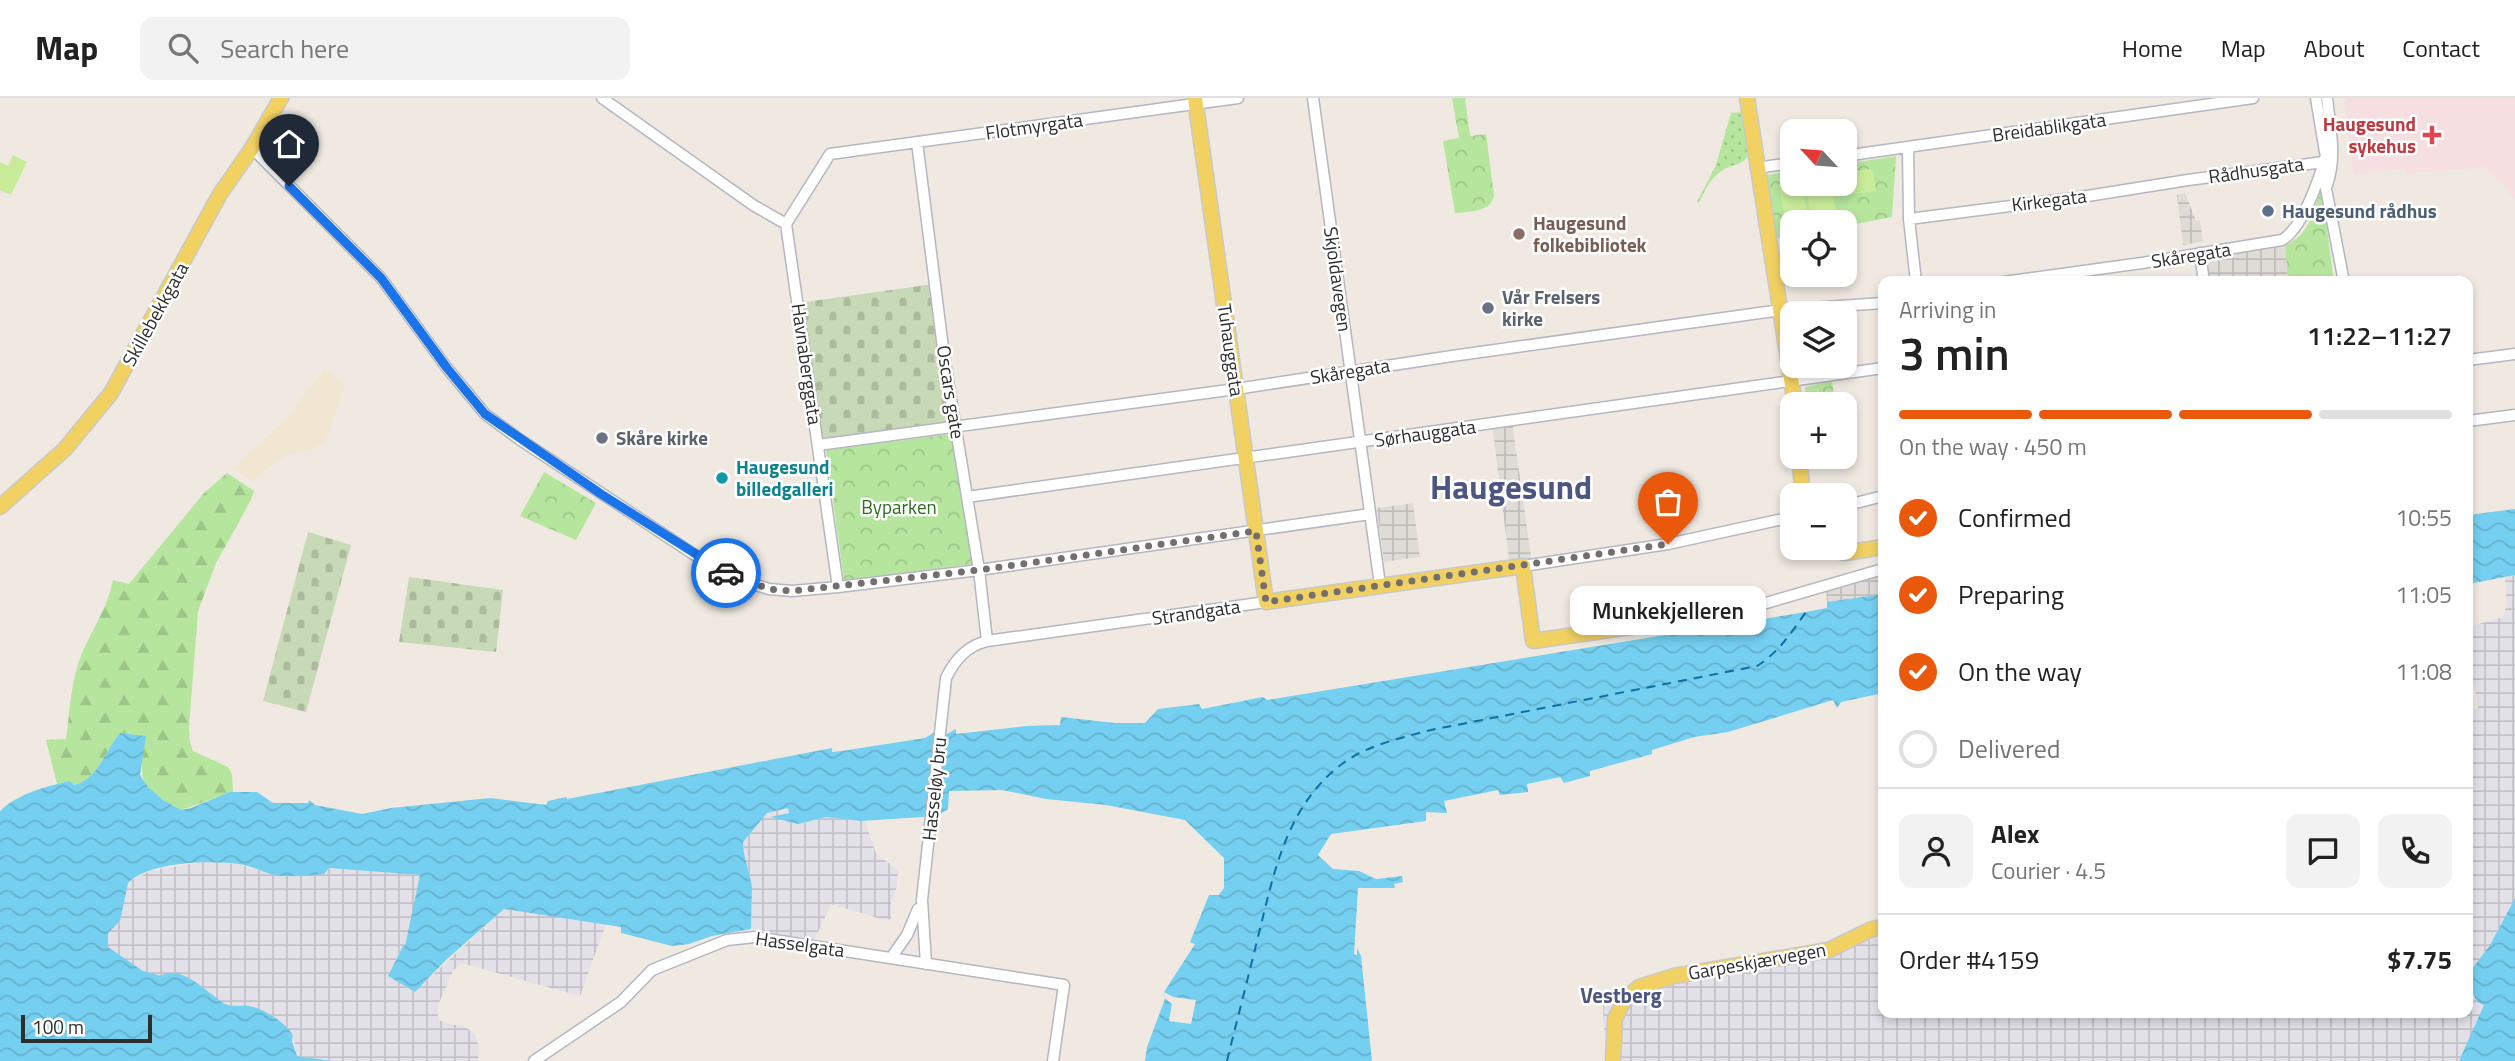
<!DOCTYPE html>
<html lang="en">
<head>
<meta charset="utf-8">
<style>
  :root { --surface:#fff; --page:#f2f2f2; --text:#222; --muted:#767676; --line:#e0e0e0; --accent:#ea580c }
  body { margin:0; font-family:"Titillium Web",sans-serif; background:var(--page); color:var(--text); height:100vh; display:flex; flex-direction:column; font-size:26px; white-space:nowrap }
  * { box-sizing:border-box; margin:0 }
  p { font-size:23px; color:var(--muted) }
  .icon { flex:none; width:38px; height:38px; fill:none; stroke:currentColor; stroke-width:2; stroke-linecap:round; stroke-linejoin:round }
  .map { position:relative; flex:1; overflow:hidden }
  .panel { position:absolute; left:1878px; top:178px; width:595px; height:742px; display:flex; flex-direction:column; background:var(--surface); border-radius:14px; box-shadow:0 4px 10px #0003 }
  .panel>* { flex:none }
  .needle { width:46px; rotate:296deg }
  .tools { position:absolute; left:1780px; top:21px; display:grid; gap:14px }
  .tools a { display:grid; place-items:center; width:77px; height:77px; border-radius:14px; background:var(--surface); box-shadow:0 4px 10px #0003; font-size:35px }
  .scale { position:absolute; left:21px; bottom:18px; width:131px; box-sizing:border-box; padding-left:7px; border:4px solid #2e2e2e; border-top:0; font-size:19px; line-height:24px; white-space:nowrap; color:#2e2e2e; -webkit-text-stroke:5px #fff; paint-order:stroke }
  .pin { position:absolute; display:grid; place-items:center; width:60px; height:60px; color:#fff; margin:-72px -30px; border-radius:50% 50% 50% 0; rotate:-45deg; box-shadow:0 0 7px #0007 }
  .pin .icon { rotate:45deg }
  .courier { position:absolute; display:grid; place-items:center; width:70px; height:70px; margin:-35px; border:5px solid #1a73e8; border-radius:50%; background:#fff; color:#222; box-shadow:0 2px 9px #0007 }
  .bubble { position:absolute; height:49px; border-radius:14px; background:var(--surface); box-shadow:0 4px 10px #0003; font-size:23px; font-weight:600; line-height:49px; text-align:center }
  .summary em { font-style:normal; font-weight:600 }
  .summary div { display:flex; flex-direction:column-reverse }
  .summary { display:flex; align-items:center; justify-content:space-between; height:119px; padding:0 21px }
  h1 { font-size:46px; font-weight:600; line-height:52px }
  .bar { display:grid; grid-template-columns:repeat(4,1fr); gap:10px 7px; align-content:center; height:84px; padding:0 21px }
  .bar i { height:9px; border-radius:5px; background:var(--line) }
  .bar .on { background:var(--accent) }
  .bar p { grid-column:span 4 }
  .line { display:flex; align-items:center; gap:18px; padding:0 21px; border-top:2px solid var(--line) }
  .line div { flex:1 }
  .round { display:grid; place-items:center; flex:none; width:74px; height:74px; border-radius:14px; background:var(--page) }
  ol { padding:0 21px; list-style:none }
  li { display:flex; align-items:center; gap:21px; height:77px }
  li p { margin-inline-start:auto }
  li .icon { padding:7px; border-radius:50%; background:var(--accent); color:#fff; stroke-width:4 }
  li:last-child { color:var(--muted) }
  li i { width:38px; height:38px; border:4px solid var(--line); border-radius:50% }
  header { display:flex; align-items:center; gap:42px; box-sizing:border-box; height:98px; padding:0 35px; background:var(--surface); border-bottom:2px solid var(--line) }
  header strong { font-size:33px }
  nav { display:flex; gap:38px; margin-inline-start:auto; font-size:24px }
  .search { width:490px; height:63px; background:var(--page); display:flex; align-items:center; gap:18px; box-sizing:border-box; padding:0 24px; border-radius:14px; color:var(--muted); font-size:26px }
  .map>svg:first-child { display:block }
  .industrial { fill:url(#industrial-grid) }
  .education { fill:#f0e6d1 }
  .medical { fill:#f5dfe0 }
  .grass { fill:url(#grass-dots) }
  .forest { fill:url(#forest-firs) }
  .cemetery { fill:url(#cemetery-stones) }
  .park { fill:url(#park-crowns) }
  .pitch { fill:#c9ec9a }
  .plaza { fill:url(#plaza-grid) }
  .water { fill:url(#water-waves) }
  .pier { fill:#efe9e1 }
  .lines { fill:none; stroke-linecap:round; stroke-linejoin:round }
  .ferry { stroke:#0d6fa3; stroke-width:2; stroke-dasharray:9 7; stroke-linecap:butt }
  .minor-casing { stroke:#b4b7c1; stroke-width:13 }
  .major-casing { stroke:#c9c9c9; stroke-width:17 }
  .minor { stroke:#fff; stroke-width:10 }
  .major { stroke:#f2d163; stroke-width:14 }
  .done { stroke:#726f6d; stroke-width:7; stroke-dasharray:0 12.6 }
  .route { stroke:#1a73e8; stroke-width:9 }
  .health-dot { fill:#e0444e; stroke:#fff; stroke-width:2.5 }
  .service-dot { fill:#5c6f8a; stroke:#fff; stroke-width:2.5 }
  .education-dot { fill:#8d6e63; stroke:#fff; stroke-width:2.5 }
  .worship-dot { fill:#6b7280; stroke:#fff; stroke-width:2.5 }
  .culture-dot { fill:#0f9aa8; stroke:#fff; stroke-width:2.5 }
  .labels { text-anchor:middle; stroke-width:5; stroke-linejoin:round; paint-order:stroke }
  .health-label { font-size:19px; font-weight:bold; fill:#be3a42; stroke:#fff; text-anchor:end }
  .street-label { font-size:19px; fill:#2e2e2e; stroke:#fff }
  .service-label { font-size:19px; font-weight:bold; fill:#4e5e75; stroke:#fff; text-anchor:start }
  .education-label { font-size:19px; font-weight:bold; fill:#785e54; stroke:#fff; text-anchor:start }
  .worship-label { font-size:19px; font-weight:bold; fill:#5b616d; stroke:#fff; text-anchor:start }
  .culture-label { font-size:19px; font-weight:bold; fill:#0d838f; stroke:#fff; text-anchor:start }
  .park-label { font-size:19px; fill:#2c6e1b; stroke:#fff }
  .neighbourhood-label { font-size:21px; font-weight:bold; fill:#4d5680; stroke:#fff }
  .town-label { font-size:33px; font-weight:bold; fill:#4d5680; stroke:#fff }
</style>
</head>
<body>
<header>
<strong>Map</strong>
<div class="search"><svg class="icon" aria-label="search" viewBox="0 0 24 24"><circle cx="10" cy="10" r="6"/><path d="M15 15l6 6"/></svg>Search here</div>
<nav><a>Home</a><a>Map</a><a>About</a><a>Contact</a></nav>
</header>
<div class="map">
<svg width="2515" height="963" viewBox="0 0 2515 963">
  <defs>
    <pattern id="industrial-grid" width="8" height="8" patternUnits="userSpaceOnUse" patternTransform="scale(1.75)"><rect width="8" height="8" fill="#e3e1e8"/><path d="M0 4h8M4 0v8" fill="none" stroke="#c3c1c7"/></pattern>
    <pattern id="grass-dots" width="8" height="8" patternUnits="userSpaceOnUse" patternTransform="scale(1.75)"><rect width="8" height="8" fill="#b6e59e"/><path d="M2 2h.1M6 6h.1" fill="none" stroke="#9dc588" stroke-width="1.8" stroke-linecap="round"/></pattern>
    <pattern id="forest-firs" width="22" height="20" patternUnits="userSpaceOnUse" patternTransform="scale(1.75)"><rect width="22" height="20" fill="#b6e59e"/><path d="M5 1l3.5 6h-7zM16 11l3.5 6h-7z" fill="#9dc588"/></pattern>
    <pattern id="cemetery-stones" width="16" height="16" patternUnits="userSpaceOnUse" patternTransform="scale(1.75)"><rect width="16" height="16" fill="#c8d9b8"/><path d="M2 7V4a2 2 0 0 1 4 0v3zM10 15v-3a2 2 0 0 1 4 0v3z" fill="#acbb9e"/></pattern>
    <pattern id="park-crowns" width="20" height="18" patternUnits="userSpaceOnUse" patternTransform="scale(1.75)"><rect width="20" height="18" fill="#b6e59e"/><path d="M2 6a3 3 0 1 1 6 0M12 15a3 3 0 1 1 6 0" fill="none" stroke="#9dc588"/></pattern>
    <pattern id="plaza-grid" width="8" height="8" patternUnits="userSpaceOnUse" patternTransform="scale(1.75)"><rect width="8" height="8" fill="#dfdcd8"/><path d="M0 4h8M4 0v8" fill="none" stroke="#c0bdba"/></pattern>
    <pattern id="water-waves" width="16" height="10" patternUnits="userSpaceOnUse" patternTransform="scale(1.75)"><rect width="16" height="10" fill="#75cff0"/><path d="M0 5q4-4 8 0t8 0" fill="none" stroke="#66b2ce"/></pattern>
  </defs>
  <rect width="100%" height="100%" fill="#efe9e1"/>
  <!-- industrial -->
  <path class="industrial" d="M2515,477v324l-25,46 -19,26 -2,16 4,8 4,7 10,1 -27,58h-854l-3,-55 21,-20 210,-43 49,-21v91h585v-298l10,-7 -3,-20 -7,-17v-44l35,-10 4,-13 -2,-27z
    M788,710l2,5 -18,4 26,7 28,-7 39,4 11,33 22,16 -1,16 -6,17v16l-7,1 -53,-16 -18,39 -62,-15 1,-42 -8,-33 -1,-11 23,-29z
    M203,764l35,2 32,9 58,-5 93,7 -16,71 9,46 90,-83 102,15 -26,72 -119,-33 -8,8 -15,34v15l11,4 15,2 11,8 4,14 -1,13h-146l-35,-5 -4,-20 -9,-12 -32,-18h-19l-10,-3 -80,-32 -32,-20 -5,-6 2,-12 12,-12 6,-34 6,-7 21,-10z"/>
  <!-- education -->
  <path class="education" d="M325,270l20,18 -19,54 -12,9 -27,5 -36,27 -18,-13 50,-46z"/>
  <!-- medical -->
  <path class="medical" d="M2347,0h168v100l-29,-31 -77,6 -5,-5 -50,7 -10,-72z"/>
  <!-- grass -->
  <path class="grass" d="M1743,14l5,44c-7,10 -16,8 -25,14 -13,8 -18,20 -24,33l-2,-1 19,-37 15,-52z"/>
  <!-- forest -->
  <path class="forest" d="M227,375l27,18 -3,9 -35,63 -18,48 -9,116 1,15 3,9 35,16 4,7 1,18 -52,18c-44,-23 -42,-29 -36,-74l-25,-3c-14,16 -22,47 -46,52l-4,-4 -13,3 -11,-44 20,-1c4,-29 5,-61 17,-88 11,-24 25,-45 30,-71l16,4 75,-91z"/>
  <!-- cemetery -->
  <path class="cemetery" d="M934,186l22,144 -138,17 -20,-142z
    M308,434l43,13 -45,167 -43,-11z
    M409,479l94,13 -7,62 -97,-10z"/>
  <!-- park -->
  <path class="park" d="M1452,0h13l5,38 16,-2 8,61c-3,18 -25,16 -39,18l-12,-72 16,-3z
    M1896,58l-4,61 -47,9 -1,-4h-52v13l-24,5 -1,-65 25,-4v13h52l1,-20z
    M2320,94h2l12,90h-46l-3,-37c23,-8 28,-32 35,-53z
    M1832,283l3,23h-29l-1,-17z
    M952,336l21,130 -129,16 -18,-130z
    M544,374l52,31 -20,37 -56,-24z"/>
  <!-- pitch -->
  <path class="pitch" d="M13,57l14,7 -16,33 -11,-5v-28l8,4z
    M1873,71l3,22 -42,6 3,23 -26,2 -5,-38h38l1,-12z
    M1792,85l10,1 7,38h-17v3l-6,1 -7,-41z"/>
  <!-- plaza -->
  <path class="plaza" d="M2185,95l11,28 4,-1 3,22 -20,3 -6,-50z
    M2285,147l3,37h-78l-3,-27z
    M1512,323l20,143 -22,3 -18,-143z
    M1413,405l7,54 -36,5 -7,-54z
    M1883,471v25l-56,8 -1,-16z"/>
  <!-- water -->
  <path class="water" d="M2515,411v66l-47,9v-69z
    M1883,496v99l-42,9 -4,6 -4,-8 -105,32 -34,5 -42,13v4l-62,17v5l-26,7 -4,-6 -33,7 1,8 -28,3 -2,-5 -54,11 3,12 -21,-1v9l-95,13 -13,21 15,14 26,2 17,8 26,-3 1,6 -9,2 1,4h-37l-4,66 3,1v-7l4,8 11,105h-227l2,-14 18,-48 -1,-7 31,-48 -5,-2 19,-47h10l5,-7v-30l-39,-38 -79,-15 -60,-6 -44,-9 -53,1 -1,18 -11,7 -76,5 -35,-4 -28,7 -28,-7 19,-4 -1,-5 -21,5 -24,29 1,11 8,33 -1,43 -39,7 -23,8 -17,2 -51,-13v-6l-117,-18 -57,50 -32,33 -27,-16 15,-30h2l15,-71 -91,-7 -5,6c-15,1 -34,4 -49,1 -11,-2 -23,-9 -36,-11 -29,-4 -89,-3 -111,19l-8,38 -12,12v14l35,24 18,5c19,-13 47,17 61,26 8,6 18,3 27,4 14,2 39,18 44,30l-1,5 5,15 35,5h-332v-250c18,-17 46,-25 70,-30l4,4c24,-5 32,-36 46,-52l26,3 -6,39 8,12 15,13 18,10 10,-2 39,-16h27l16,11h35l1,-3 6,5 47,9 29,-6 99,-10 56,7 2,-4 18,-4 1,2 265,-51v4l10,-1 83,-13 10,-6 5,6 16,-9v5l70,-8 34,-1 1,-8 54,6h30l13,-14 41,-5 3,5 61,-12 4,3 539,-88 21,-4v-6z
    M2515,800v163h-56l25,-56 -7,-3 -7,-15 -1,-14 21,-28z"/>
  <!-- pier -->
  <path class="pier" d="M1164,894l9,5 23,3 -5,24 -22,-3 3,-17 -7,-6z"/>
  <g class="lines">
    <!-- ferry -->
    <path class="ferry" d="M1227,963c10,-41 21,-83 31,-124 16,-64 28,-131 84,-173 25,-19 59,-26 89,-34l326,-64c22,-14 34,-33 49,-54"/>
    <!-- minor casing -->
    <g class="minor-casing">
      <path id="minor" d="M602,0l151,107 33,19
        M1313,0l67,487
        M2316,0l9,54
        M2327,0c3,30 10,58 0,87
        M917,44l27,214 35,214 8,71
        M1908,49l1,72 7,63
        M252,50l129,130 66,90 38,46 34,25 182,120 36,20 19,6 13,4 23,2 46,-4 141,-17 391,-56
        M1844,58l409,-58
        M1756,70l36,-5
        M2322,70l22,114
        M1909,121l172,-22 107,-17 135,-18
        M786,126l44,-70 408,-56
        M786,126l52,363
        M2200,155l4,29
        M2003,184l139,-19 140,-23c23,-13 45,-80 48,-106
        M2468,262l47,-6
        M2468,323l47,-6
        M818,347l418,-56 216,-33 329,-46 102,-7
        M967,399l916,-129
        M1844,408l39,-10
        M1523,468l145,-22 124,-27
        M1679,522l70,-12 134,-39
        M891,860l16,-23 11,-26
        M926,866l-4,-64 24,-222c9,-19 21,-32 41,-37l279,-39
        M534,963l87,-59 31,-32 75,-30 28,-3 309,48 -11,76"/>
    </g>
    <!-- major casing -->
    <g class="major-casing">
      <path id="major" d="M1195,0l71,504 257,-36 10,75 146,-21
        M1747,0l48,306
        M1799,359l4,38
        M0,409l65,-58 46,-56 109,-199 32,-46 29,-50
        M1827,450l18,5 38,-6
        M1613,963l2,-42 9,-19 15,-13 35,-11 155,-26 43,-21 11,-2"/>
    </g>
    <!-- minor -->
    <use href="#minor" class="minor"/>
    <!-- major -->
    <use href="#major" class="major"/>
  </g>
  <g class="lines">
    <!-- done -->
    <path class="done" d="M726,475l43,16 23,2 187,-21 277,-39 10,71 402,-58"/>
    <!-- route -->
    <path class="route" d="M289,88l92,92 66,90 38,46 116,80 125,79"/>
  </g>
  <!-- markers -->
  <path class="health-dot" d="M2428.5 26.5h7v7h7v7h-7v7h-7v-7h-7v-7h7z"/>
  <circle class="service-dot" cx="2268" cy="113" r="7"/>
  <circle class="education-dot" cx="1519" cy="136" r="7"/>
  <g class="worship-dot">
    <circle cx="1488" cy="210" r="7"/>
    <circle cx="602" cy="340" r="7"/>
  </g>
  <circle class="culture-dot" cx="722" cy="380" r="7"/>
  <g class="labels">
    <!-- health labels -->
    <g class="health-label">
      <text x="2416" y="33">Haugesund<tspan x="2416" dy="22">sykehus</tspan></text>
    </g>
    <!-- street labels -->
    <g class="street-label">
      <text transform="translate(1034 28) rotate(-8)" y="7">Flotmyrgata</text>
      <text transform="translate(2049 29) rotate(-8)" y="7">Breidablikgata</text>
      <text transform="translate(2256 72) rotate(-8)" y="7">Rådhusgata</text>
      <text transform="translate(2049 102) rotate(-7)" y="7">Kirkegata</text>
      <text transform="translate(2191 157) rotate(-9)" y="7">Skåregata</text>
      <text transform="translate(1338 181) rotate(82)" y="7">Skjoldavegen</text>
      <text transform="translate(155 216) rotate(-61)" y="7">Skillebekkgata</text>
      <text transform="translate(1231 252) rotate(82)" y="7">Tuhauggata</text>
      <text transform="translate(807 266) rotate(82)" y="7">Havnaberggata</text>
      <text transform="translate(1350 273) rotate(-9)" y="7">Skåregata</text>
      <text transform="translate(951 294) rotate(81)" y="7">Oscars gate</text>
      <text transform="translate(1425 335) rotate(-8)" y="7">Sørhauggata</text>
      <text transform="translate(1196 514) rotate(-8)" y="7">Strandgata</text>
      <text transform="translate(934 691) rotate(-84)" y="7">Hasseløy bru</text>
      <text transform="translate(800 846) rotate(8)" y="7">Hasselgata</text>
      <text transform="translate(1757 863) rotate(-10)" y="7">Garpeskjærvegen</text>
    </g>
    <!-- service labels -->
    <g class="service-label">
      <text x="2282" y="120">Haugesund rådhus</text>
    </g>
    <!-- education labels -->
    <g class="education-label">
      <text x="1533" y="132">Haugesund<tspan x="1533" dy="22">folkebibliotek</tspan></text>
    </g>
    <!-- worship labels -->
    <g class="worship-label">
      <text x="1502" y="206">Vår Frelsers<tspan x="1502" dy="22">kirke</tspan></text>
      <text x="616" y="347">Skåre kirke</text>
    </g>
    <!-- culture labels -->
    <g class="culture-label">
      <text x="736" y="376">Haugesund<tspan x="736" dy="22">billedgalleri</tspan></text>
    </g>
    <!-- park labels -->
    <g class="park-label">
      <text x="899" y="416">Byparken</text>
    </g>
    <!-- neighbourhood labels -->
    <g class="neighbourhood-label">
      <text x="1621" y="905">Vestberg</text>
    </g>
    <!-- town labels -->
    <g class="town-label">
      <text x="1511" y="401">Haugesund</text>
    </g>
  </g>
</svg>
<div class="tools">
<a><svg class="needle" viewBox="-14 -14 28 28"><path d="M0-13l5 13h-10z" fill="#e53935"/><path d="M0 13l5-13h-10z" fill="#767676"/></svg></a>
<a><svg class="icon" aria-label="locate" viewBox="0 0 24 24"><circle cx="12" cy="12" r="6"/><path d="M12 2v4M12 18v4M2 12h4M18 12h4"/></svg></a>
<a><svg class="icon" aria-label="layers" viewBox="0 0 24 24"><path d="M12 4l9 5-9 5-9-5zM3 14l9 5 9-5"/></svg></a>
<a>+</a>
<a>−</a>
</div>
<div class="scale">100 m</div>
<div class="pin" style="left:1668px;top:446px;background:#ea580c"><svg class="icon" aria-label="bag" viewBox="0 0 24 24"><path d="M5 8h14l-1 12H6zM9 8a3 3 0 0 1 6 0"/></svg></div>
<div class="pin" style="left:289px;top:88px;background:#1f2937"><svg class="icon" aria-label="home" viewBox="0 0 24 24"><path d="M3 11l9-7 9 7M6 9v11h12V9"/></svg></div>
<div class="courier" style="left:726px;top:475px"><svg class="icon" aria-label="car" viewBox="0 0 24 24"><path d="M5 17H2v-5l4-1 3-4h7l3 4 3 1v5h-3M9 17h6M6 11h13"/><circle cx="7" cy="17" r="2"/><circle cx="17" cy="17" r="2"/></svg></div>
<div class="bubble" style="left:1570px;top:488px;width:196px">Munkekjelleren</div>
<section class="panel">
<div class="summary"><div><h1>3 min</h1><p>Arriving in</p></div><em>11:22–11:27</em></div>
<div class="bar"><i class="on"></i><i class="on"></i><i class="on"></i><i></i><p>On the way · 450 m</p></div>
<ol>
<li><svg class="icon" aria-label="check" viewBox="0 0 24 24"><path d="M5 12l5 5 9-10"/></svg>Confirmed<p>10:55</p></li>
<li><svg class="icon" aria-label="check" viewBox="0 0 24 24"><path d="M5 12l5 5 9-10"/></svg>Preparing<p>11:05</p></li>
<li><svg class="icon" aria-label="check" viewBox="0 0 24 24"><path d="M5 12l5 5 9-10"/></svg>On the way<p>11:08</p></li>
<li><i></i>Delivered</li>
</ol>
<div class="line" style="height:126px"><a class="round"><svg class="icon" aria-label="person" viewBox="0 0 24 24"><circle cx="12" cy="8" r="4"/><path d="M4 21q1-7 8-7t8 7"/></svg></a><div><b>Alex</b><p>Courier · 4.5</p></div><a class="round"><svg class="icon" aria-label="chat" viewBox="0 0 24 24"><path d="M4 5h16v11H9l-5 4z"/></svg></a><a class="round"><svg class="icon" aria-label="phone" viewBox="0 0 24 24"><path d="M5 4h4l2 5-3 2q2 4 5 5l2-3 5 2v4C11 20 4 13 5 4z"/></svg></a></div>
<div class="line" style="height:91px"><div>Order #4159</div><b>$7.75</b></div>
</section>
</div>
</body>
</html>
